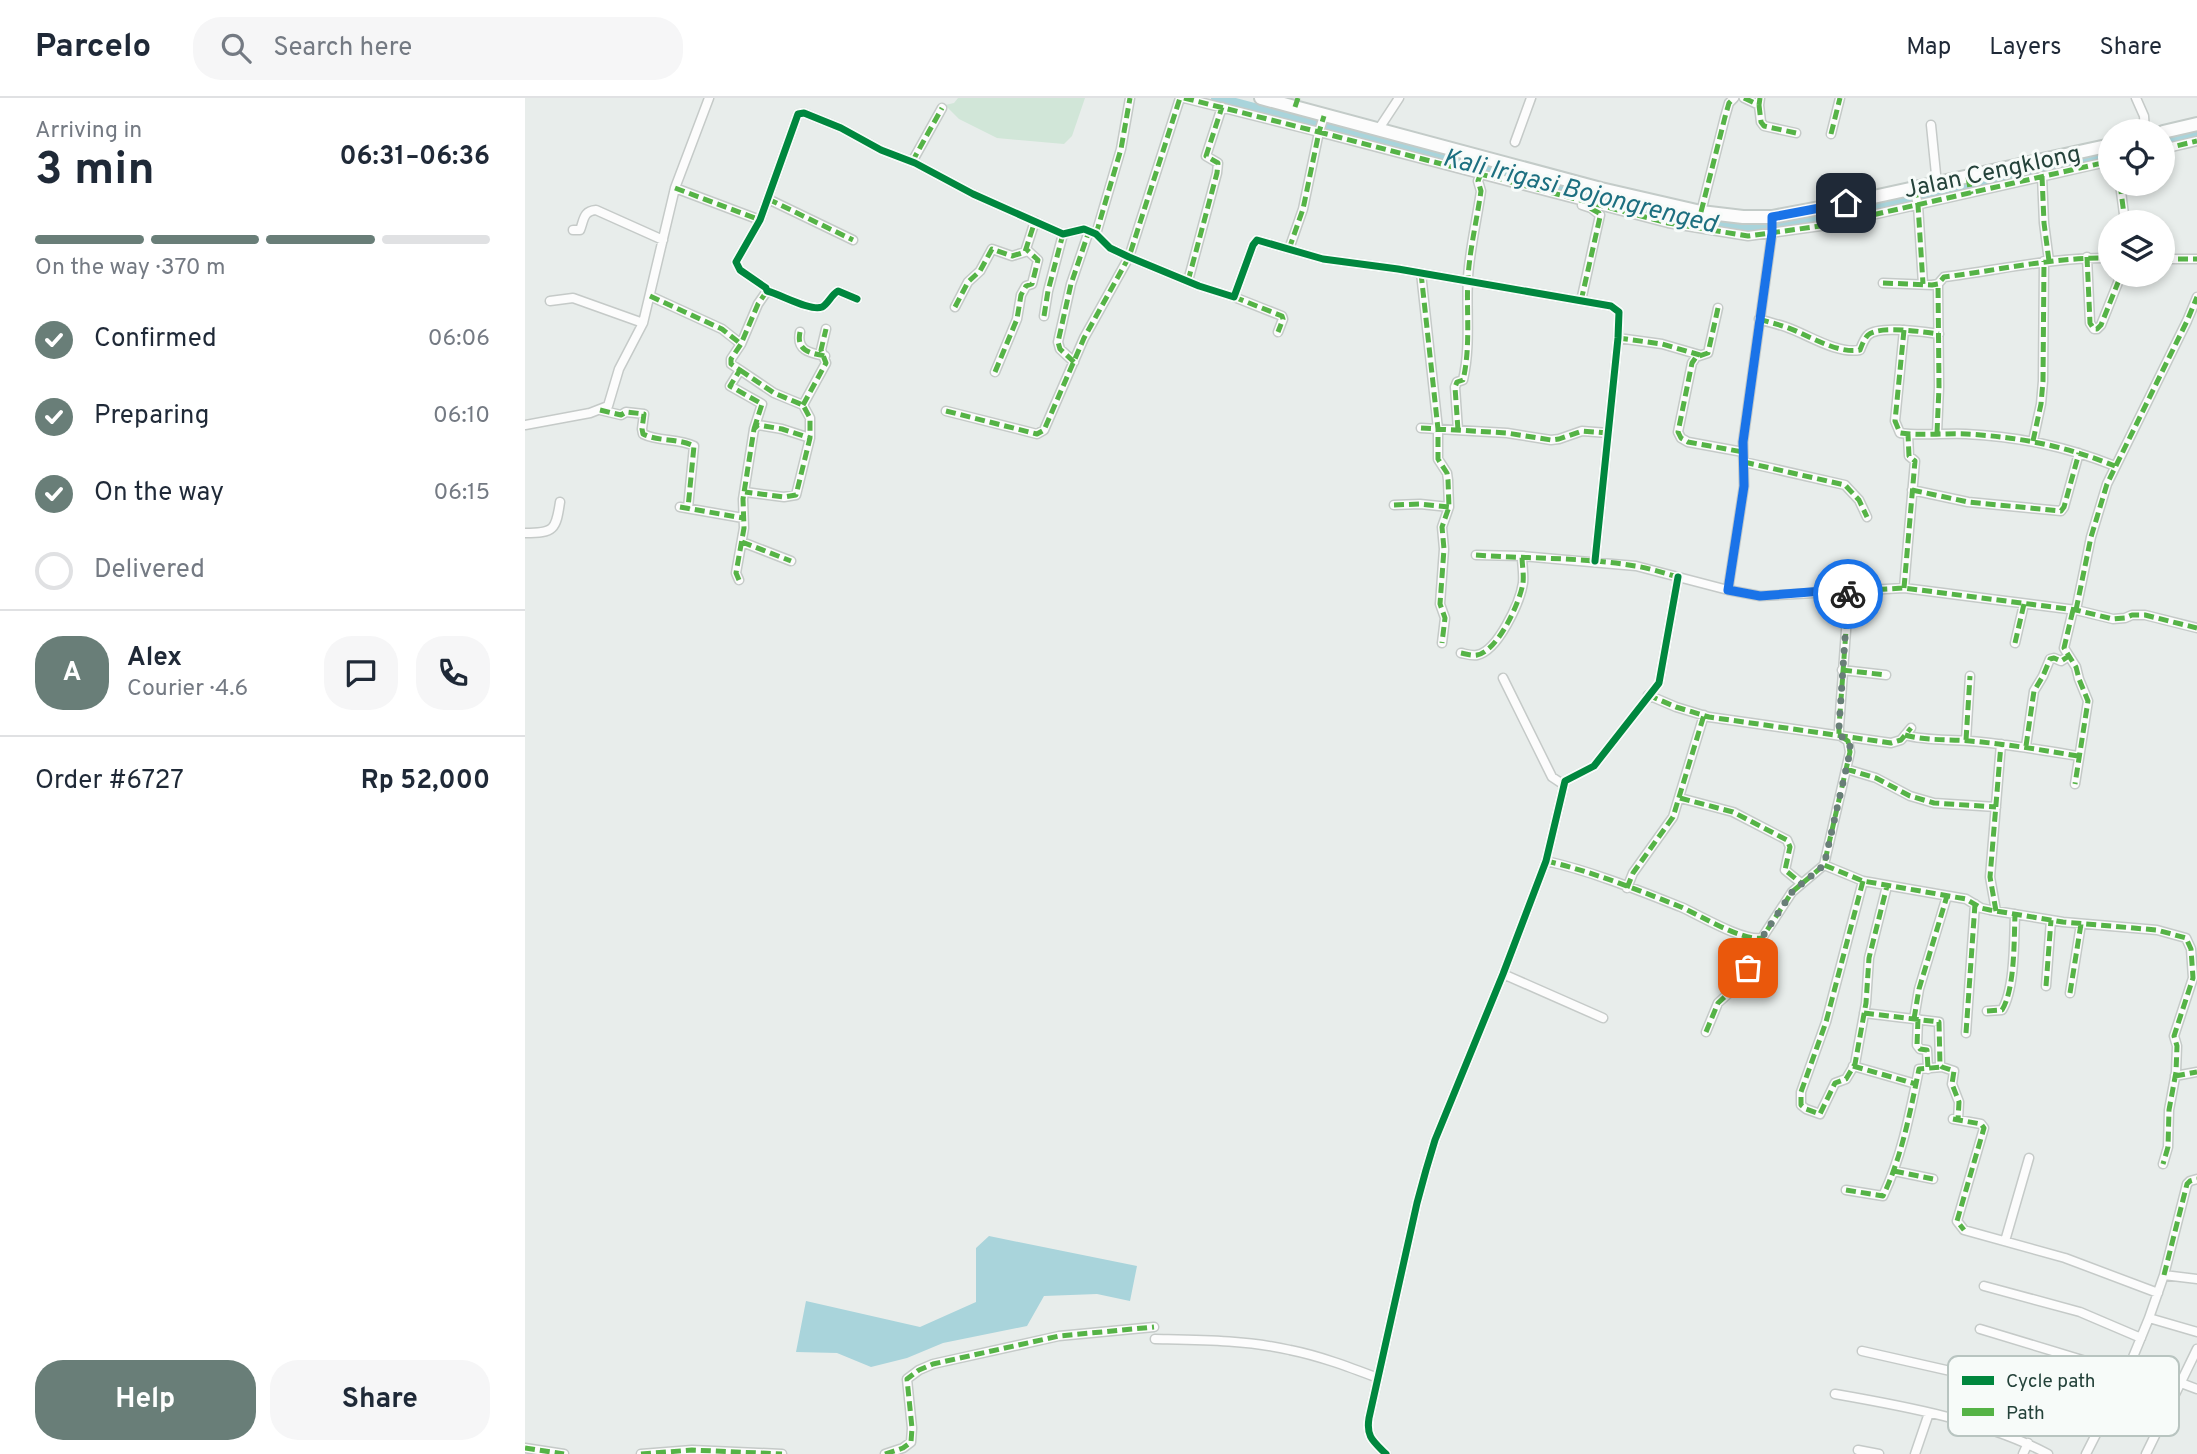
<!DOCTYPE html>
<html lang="en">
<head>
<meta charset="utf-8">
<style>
  :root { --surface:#fff; --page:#f6f6f7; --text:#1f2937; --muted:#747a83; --line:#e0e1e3; --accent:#697e78 }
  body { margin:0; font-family:Overpass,sans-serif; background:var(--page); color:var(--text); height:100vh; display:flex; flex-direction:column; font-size:26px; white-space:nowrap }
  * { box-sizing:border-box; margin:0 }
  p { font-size:23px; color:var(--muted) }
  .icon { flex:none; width:38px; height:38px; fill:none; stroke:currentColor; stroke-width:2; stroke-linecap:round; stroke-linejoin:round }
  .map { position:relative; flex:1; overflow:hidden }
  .side { display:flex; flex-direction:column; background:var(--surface); width:525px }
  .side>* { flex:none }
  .buttons { position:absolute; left:1573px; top:21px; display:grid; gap:14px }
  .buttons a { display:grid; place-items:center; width:77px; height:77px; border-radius:50%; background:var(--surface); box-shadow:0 4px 10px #0003; font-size:35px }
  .pin { position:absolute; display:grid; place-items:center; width:60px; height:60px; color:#fff; margin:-30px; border-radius:14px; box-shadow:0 4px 10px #0006 }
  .courier { position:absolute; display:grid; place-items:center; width:70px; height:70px; margin:-35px; border:5px solid #1a73e8; border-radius:50%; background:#fff; color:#222; box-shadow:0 2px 9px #0007 }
  .overview em { font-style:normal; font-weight:700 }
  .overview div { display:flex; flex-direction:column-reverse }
  .overview { display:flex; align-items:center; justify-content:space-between; height:119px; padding:0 35px }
  h1 { font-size:46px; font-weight:700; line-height:52px }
  .bar { display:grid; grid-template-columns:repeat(4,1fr); gap:10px 7px; align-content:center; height:84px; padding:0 35px }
  .bar i { height:9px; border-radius:5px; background:var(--line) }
  .bar .on { background:var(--accent) }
  .bar p { grid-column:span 4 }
  .line { display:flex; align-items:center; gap:18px; padding:0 35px; border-top:2px solid var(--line) }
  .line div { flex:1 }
  .round { display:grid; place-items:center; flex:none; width:74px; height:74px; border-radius:28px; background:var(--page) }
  ol { padding:0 35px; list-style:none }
  li { display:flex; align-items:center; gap:21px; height:77px }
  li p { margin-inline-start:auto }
  li .icon { padding:7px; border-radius:50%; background:var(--accent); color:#fff; stroke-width:4 }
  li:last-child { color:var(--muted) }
  li i { width:38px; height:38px; border:4px solid var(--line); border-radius:50% }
  .button { display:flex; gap:14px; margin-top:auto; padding:14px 35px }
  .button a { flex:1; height:80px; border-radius:28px; background:var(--accent); color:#fff; font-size:28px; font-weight:700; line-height:80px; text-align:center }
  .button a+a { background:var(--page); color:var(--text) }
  header { display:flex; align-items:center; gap:42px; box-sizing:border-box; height:98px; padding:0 35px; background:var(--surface); border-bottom:2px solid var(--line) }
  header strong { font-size:33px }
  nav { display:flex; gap:38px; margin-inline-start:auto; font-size:24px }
  .search { width:490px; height:63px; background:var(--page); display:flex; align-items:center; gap:18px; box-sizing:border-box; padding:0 24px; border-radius:28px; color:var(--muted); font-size:26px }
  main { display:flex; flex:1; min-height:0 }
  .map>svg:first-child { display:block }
  .green { fill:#d1e6d8 }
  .water { fill:#a9d4db }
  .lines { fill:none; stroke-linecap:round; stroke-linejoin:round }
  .canal { stroke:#a9d4db; stroke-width:10 }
  .minor-casing { stroke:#c5cac8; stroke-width:11 }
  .secondary-casing { stroke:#c3cbc8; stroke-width:16 }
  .minor { stroke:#fcfcfc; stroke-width:8 }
  .secondary { stroke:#fcfcfc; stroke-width:12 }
  .quiet { stroke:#55b346; stroke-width:5; stroke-dasharray:10 5; stroke-linecap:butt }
  .cycleway-casing { stroke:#f7fbf9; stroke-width:11 }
  .cycleway { stroke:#00873e; stroke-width:7 }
  .done { stroke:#697e78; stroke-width:7; stroke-dasharray:0 12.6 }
  .route { stroke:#1a73e8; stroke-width:9 }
  .labels { text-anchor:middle; stroke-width:6; stroke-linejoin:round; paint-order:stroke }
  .street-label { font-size:24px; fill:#24423a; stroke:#f7fbf9 }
  .water-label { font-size:26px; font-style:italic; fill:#1c6f80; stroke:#f7fbf9 }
  .key { fill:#f7fbf9; stroke:#b8c4c0; stroke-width:2 }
  .key-label { font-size:19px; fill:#24423a }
</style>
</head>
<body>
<header>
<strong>Parcelo</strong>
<div class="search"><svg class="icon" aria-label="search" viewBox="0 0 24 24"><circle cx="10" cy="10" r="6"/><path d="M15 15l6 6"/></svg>Search here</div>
<nav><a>Map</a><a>Layers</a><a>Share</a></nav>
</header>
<main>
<section class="side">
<div class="overview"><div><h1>3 min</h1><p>Arriving in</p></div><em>06:31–06:36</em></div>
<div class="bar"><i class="on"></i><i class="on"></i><i class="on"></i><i></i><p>On the way · 370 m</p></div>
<ol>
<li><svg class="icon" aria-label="check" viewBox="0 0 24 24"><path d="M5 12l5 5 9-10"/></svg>Confirmed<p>06:06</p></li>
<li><svg class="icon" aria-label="check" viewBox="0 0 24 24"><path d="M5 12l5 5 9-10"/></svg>Preparing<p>06:10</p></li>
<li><svg class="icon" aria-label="check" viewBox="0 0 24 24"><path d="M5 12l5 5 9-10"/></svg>On the way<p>06:15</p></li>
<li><i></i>Delivered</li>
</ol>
<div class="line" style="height:126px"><b class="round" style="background:var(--accent);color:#fff">A</b><div><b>Alex</b><p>Courier · 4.6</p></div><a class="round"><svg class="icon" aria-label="chat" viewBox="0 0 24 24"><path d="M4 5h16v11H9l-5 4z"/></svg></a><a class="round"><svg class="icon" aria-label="phone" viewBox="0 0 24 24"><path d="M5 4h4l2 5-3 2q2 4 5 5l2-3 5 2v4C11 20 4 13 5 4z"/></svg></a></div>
<div class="line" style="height:91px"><div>Order #6727</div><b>Rp 52,000</b></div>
<div class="button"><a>Help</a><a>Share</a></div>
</section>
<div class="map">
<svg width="1672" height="1356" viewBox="0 0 1672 1356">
  <rect width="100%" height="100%" fill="#e8edeb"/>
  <!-- green -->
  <path class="green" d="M433,0h127l-13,38 -8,8 -67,-6 -38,-19 -14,-14 9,-2z"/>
  <!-- water -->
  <path class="water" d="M464,1138l148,30 -7,35 -33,-7 -53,2 -17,30 -84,17 -36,15 -36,9 -34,-14 -41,-1 10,-51 114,26 56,-25v-54z"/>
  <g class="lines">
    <!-- canal -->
    <path class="canal" d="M691,0l472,123c37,4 74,9 111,3l312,-70
      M1638,44l34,-7"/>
    <!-- minor casing -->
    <g class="minor-casing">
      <path id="minor" d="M659,0l135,34 5,-16
        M1219,0l15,7 1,-7
        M1611,0l8,18 1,15
        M1234,7l2,17 3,4 32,7
        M1406,27l6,59
        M853,32l21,-32
        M1306,36l9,-36
        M990,44l16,-44
        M1638,51l34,-8
        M387,64l30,-54
        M1517,78l2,47 5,38
        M1595,86l5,38
        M150,90l85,32
        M1389,90l4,17 5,79
        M243,101l85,41
        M1176,114l24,-95 4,-14 5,-5
        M48,132h7c4,-10 3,-19 16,-20l67,30
        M571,136l25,-85 9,-51
        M764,151l14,-40 16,-77 349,91 80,13 80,-11 283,-64
        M1562,159l3,66 4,6h3l4,-4 20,-50
        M1638,161h34
        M896,175l17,156v30l9,14 1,7 1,27 -7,20 2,22 -4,55 5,14 -3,25
        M663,183l29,-108 1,-10 -12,-7 16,-49
        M1358,185l49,2 6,-1 6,-7c56,-7 110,-20 167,-19
        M125,198l72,33 19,15
        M709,199l48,19 1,3 -5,13
        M332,201l-19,-8c-7,4 -10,13 -16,16 -11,5 -42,-13 -55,-16l-1,-3 -26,-18 -4,-8 24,-42 38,-106 6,-1 37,15 40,22 34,13 58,31 90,40 21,-5 12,5 14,14 19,9 70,29 35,11 19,-52 4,-5 66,19 75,10 213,37 8,6 -1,26 -23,223
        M25,203l23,-3 70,25
        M1056,203l19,-86 -9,-7 -9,-3
        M430,209l13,-25 12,-11 12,-22 20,7 13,-4 10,-31
        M1193,210l-10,45 -12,4 -4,6 -14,69 3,6 7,4 55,10
        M519,218l4,-25 15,-57
        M1234,221c9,3 18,5 27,8 23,8 50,27 74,23 2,-5 4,-11 8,-15 11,-10 56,-3 71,-1
        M1379,232l-9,91 5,12c18,3 46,0 66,1 54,3 99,12 149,32
        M275,234c-4,19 10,21 25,24
        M1093,240l44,6 38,11
        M549,264l-14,-13 -2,-7 13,-58 18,-53
        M215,272l34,23 29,12 7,13v20l-14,57 -12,2 -39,-5
        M470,274l22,-53 4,-24 5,-9 6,-2 6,-24 -12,-11
        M278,307l23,-42 -5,-13 5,-21
        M75,312l21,5 5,-3 18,2 -2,15 1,5c16,8 35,4 51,12l-6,62
        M421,313l91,23 7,-4 40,-92 45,-81 51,-159
        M0,327l65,-12 18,-7 11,-37 24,-46 32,-135 34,-90
        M896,330l86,5 44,7 8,-1 23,-8 26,2
        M229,331l8,-25 -32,-18 10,-16 -9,-6v-5l10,-15 17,-40 9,-13
        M933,332l-3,-43 2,-5 6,-2c8,-34 3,-69 5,-103 2,-29 9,-58 13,-86l-3,-10 3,-8
        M1412,335l2,-46 -1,-103
        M1508,343l8,-37 2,-23 1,-120
        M1219,364l101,23 14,15 8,17
        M1387,392l56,12 93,9 3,-4 15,-54
        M869,407l26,-1 29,3
        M155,409l63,11
        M0,435c29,0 31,-3 35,-31
        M217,444l49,19
        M951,457l46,1 114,10 92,24 16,-104 -1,-44 29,-209v-16
        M214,482l-3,-7 8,-45 -1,-29 11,-70 4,-4 24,4 28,9
        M1379,490l11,-127 -6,-5 -1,-22
        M1324,491l-10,138v8l9,6 2,11 -26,113 39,16 103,18 15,9 9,2 73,12 94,8 29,8 5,11 2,29 -19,58 3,10 -1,26 -7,38 -1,37 -5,17
        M1203,492l32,6 144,-8 172,22 37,9 12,-1 7,-3h13l52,13
        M1548,512l-9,38 12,19 3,12 9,22 -13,83
        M1551,512l15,-73 16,-53 80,-163 10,-24
        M1490,545l9,-39
        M936,555c5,1 11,3 16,2 21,-4 43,-53 46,-72 1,-9 -1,-18 -1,-27
        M1317,572l44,5
        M978,580l49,99 12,8
        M1123,597l28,12 33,10 182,26 10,-3 10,-12
        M1380,637c21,6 43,4 65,6 37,3 72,9 108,15
        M1441,642l4,-64
        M1501,648l8,-55 9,-15 7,-17 4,-1 7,3 8,-5
        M1321,671l30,9 34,18 24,7 62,4
        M1155,700l53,14 54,28 3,7 -5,23 16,13
        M1021,763c45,10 92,29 135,46 20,9 61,34 81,31l30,-46 32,-27
        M1338,783l-37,141 -25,70v13l5,4 14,5 15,-31 11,-4 9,-15 2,-11 9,-50 3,-45 18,-72
        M1102,790l6,-15 40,-56 31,-102
        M1471,813l-6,-34 11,-133
        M978,876l100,44
        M1521,888l5,-66
        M1545,895l11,-69
        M1462,913l15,-1c13,-21 12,-70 13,-96
        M1339,915l75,9 1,43 2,2 12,4 -2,13 7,18 -1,18
        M1389,921l5,-30 28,-93
        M1393,921l-1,26 3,4 7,1 1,19
        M1181,934l12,-29 22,-20 18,-32 3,-12
        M1441,935l9,-129
        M1328,968l63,18
        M1650,978l22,-4
        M1428,1021l28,5 3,4 -27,93 7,9 101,28 93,35
        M1369,1073l39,8
        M1321,1092l37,6c19,-40 27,-83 36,-127l23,-2
        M1480,1143l24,-83
        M1639,1177l23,-91 3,-3 7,-2
        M1672,1181l-33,-4 -15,43 48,14
        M1459,1188l96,26 61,26
        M1455,1231l109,33 35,17
        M630,1241c45,1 91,1 135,11 30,6 59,17 88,28
        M1337,1253l195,44 48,23
        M1656,1285l16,6
        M1310,1296c69,12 151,27 213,60
        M0,1350l39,6
        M1333,1352l21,4
        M116,1356l51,-4 90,4
        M360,1356l18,-6 8,-6 1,-14 -5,-49 12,-9 14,-6 126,-28 95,-9
        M861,1356c-13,-13 -20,-17 -17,-36l48,-215 9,-33 9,-30 68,-166 43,-113 19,-80 29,-15 65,-83 19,-106
        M1390,1356l14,-41
        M1498,1356l5,-11
        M1561,1356l38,-75 25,-61
        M1621,1356l51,-105"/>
    </g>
    <!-- secondary casing -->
    <g class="secondary-casing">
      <path id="secondary" d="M736,0l340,91 100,23 42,5h29l74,-14 265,-58
        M1638,34l34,-8"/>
    </g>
    <!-- minor -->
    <use href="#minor" class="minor"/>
    <!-- secondary -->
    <use href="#secondary" class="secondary"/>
    <!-- quiet -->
    <path class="quiet" d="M659,0l135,34 5,-16
      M1219,0l15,7 1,-7
      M1234,7l2,17 3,4 32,7
      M770,9l3,-9
      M1306,36l9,-36
      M1638,51l34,-8
      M387,64l30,-54
      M1480,71l5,15
      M1517,78l2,47 5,38
      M1443,79l3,17
      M1595,86l5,38
      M150,90l85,32
      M1389,90l4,17 5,79
      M243,101l85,41
      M1176,114l24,-95 4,-14 5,-5
      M571,136l25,-85 9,-51
      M764,151l14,-40 16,-77 349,91 80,13 80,-11 283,-64
      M1562,159l3,66 4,6h3l4,-4 20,-50
      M1638,161h34
      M896,175l17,156v30l9,14 1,7 1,27 -7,20 2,22 -4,55 5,14 -3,25
      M663,183l29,-108 1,-10 -12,-7 16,-49
      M1358,185l49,2 6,-1 6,-7c56,-7 110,-20 167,-19
      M125,198l72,33 19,15
      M709,199l48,19 1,3 -5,13
      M1056,203l19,-84 -1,-4 -13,-7
      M430,209l13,-25 12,-11 12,-22 20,7 13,-4 10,-31
      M1193,210l-10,45 -12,4 -4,6 -14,69 3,6 7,4 55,10
      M519,218l4,-25 15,-57
      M1234,221c9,3 18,5 27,8 23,8 50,27 74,23 2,-5 4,-11 8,-15 11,-10 56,-3 71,-1
      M1379,232l-9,91 5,12c18,3 46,0 66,1 54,3 99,12 149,32
      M275,234c-4,19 10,21 25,24
      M1093,240l44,6 38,11
      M549,264l-14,-13 -2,-7 13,-58 18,-53
      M215,272l34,23 29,12 7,13v20l-14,57 -12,2 -39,-5
      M470,274l22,-53 4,-24 5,-9 6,-2 6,-24 -12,-11
      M278,307l23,-42 -5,-13 5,-21
      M75,312l21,5 5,-3 18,2 -2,15 1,5c16,8 35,4 51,12l-6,62
      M421,313l91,23 7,-4 40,-92 45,-81 51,-159
      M896,330l86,5 44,7 8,-1 23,-8 26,2
      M229,331l8,-25 -32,-18 10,-16 -9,-6v-5l10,-15 17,-40 9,-13
      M933,332l-3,-43 2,-5 6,-2c8,-34 3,-69 5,-103 2,-29 9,-58 13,-86l-3,-10 3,-8
      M1412,335l2,-46 -1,-103
      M1508,343l8,-37 2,-23 1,-120
      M1219,364l101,23 14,15 8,17
      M1387,392l56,12 93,9 3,-4 15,-54
      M869,407l26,-1 29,3
      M155,409l63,11
      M217,444l49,19
      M951,457c53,4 107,2 159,11 14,2 29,7 43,11
      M214,482l-3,-7 8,-45 -1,-29 11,-70 4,-4 24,4 28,9
      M1379,490l11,-127 -6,-5 -1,-22
      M1324,491l-10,138v8l9,6 2,11 -26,113 39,16 103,18 15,9 9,2 73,12 94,8 29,8 5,11 2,29 -19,58 3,10 -1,26 -7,38 -1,37 -5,17
      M1203,492l32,6 144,-8 172,22 37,9 12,-1 7,-3h13l52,13
      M1548,512l-9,38 12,19 3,12 9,22 -13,83
      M1551,512l15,-73 16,-53 80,-163 10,-24
      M1490,545l9,-39
      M936,555c5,1 11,3 16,2 21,-4 43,-53 46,-72 1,-9 -1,-18 -1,-27
      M1317,572l44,5
      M1123,597l28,12 33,10 182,26 10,-3 10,-12
      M1380,637c21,6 43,4 65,6 37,3 72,9 108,15
      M1441,642l4,-64
      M1501,648l8,-55 9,-15 7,-17 4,-1 7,3 8,-5
      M1321,671l30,9 34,18 24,7 62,4
      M1155,700l53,14 54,28 3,7 -5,23 16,13
      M1021,763c45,10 92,29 135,46 20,9 61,34 81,31l30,-46 32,-27
      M1338,783l-37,141 -25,70v13l5,4 14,5 15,-31 11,-4 9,-15 2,-11 9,-50 3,-45 18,-72
      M1102,790l6,-15 40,-56 31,-102
      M1471,813l-6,-34 11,-133
      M1521,888l5,-66
      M1545,895l11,-69
      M1462,913l15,-1c13,-21 12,-70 13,-96
      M1339,915l75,9 1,43 2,2 12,4 -2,13 7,18 -1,18
      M1389,921l5,-30 28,-93
      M1393,921l-1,26 3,4 7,1 1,19
      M1181,934l12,-29 22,-20 18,-32 3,-12
      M1441,935l9,-129
      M1328,968l63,18
      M1650,978l22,-4
      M1428,1021l28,5 3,4 -27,93 7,9
      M1369,1073l39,8
      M1321,1092l37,6c19,-40 27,-83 36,-127l23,-2
      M1639,1177l23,-91 3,-3 7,-2
      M0,1350l39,6
      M116,1356l51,-4 90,4
      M360,1356l18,-6 8,-6 1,-14 -5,-49 12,-9 14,-6 126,-28 95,-9"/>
    <!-- cycleway casing -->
    <g class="cycleway-casing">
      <path id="cycleway" d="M332,201l-19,-8c-7,4 -10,13 -16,16 -11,5 -42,-13 -55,-16l-1,-3 -26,-18 -4,-8 24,-42 38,-106 6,-1 37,15 40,22 34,13 58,31 90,40 21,-5 12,5 14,14 19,9 70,29 35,11 19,-52 4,-5 66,19 75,10 213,37 8,6 -1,26 -23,223
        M861,1356c-13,-13 -20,-17 -17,-36l48,-215 9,-33 9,-30 68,-166 43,-113 19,-80 29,-15 65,-83 19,-106"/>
    </g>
    <!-- cycleway -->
    <use href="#cycleway" class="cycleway"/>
  </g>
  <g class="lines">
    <!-- done -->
    <path class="done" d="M1223,870l10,-17 3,-12 31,-47 32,-27 26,-113c1,-10 -3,-12 -11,-17v-8l9,-133"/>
    <!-- route -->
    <path class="route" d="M1321,105l-74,14v16l-29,209 1,44 -16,104 32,6 89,-7 -1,5"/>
  </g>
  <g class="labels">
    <!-- street labels -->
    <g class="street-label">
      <text transform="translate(1467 73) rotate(-12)" y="8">Jalan Cengklong</text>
    </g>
    <!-- water labels -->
    <g class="water-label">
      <text transform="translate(1055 92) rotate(14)" y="9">Kali Irigasi Bojongrenged</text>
    </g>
  </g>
  <!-- legend -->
  <rect x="1423" y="1258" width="231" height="80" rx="10" class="key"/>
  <rect x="1437" y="1278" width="32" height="9" fill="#00873e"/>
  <rect x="1437" y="1310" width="32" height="8" fill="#55b346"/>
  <g class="key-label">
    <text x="1481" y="1289">Cycle path</text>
    <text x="1481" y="1321">Path</text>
  </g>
</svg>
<div class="buttons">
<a><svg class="icon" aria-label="locate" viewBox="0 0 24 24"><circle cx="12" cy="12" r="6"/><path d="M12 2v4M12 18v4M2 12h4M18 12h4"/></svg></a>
<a><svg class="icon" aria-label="layers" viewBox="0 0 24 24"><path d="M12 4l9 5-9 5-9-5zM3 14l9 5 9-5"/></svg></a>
</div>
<div class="pin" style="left:1223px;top:870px;background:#ea580c"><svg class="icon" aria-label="bag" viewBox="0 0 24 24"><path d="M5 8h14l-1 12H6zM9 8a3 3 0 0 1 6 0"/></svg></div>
<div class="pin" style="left:1321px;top:105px;background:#1f2937"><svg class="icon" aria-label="home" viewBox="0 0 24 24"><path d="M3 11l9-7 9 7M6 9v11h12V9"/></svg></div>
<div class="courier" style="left:1323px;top:496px"><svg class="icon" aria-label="bike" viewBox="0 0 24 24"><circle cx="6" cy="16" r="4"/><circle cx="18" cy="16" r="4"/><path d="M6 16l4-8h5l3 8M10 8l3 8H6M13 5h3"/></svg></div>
</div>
</main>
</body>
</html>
